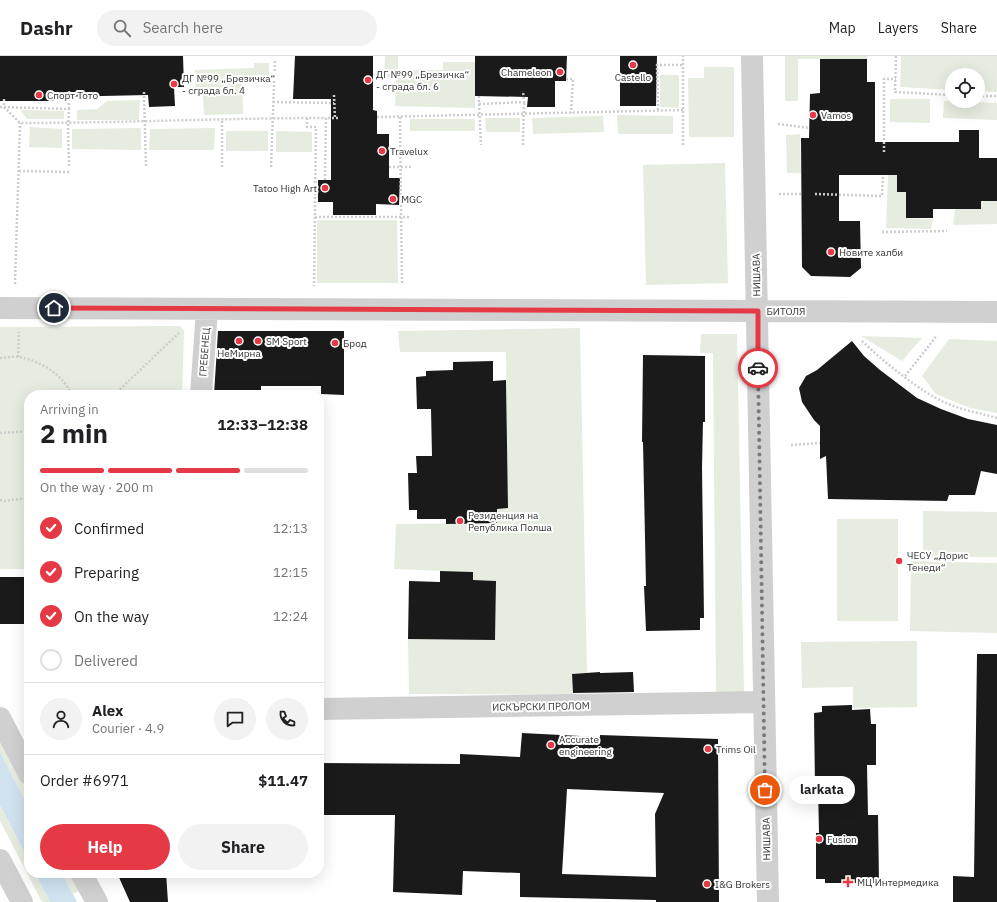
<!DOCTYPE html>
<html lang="en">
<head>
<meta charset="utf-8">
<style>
  :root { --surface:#fff; --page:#f2f2f2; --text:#202124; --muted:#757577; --line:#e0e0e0; --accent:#e63946 }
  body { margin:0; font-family:"IBM Plex Sans",sans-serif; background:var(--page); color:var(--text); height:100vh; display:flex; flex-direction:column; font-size:15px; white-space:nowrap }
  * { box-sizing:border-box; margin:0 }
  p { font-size:13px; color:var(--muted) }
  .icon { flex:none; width:22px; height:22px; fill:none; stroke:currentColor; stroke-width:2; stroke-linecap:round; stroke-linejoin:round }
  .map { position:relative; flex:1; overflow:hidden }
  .side { position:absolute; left:24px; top:334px; width:300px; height:488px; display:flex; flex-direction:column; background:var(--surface); border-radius:16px; box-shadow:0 4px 16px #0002 }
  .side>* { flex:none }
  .tools { position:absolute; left:945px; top:12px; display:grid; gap:8px }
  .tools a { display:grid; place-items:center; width:40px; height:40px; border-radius:50%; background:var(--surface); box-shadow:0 4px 16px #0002; font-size:20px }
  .pin { position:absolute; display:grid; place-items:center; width:34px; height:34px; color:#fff; margin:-17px; border:2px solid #fff; border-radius:50%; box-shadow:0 1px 4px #0007 }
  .courier { position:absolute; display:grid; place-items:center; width:40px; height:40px; margin:-20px; border:3px solid #e63946; border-radius:50%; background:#fff; color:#222; box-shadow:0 1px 5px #0007 }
  .bubble { position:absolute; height:28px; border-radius:14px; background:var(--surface); box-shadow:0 4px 16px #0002; font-size:13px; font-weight:700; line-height:28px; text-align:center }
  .summary em { font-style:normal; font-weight:700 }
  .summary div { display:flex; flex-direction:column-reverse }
  .summary { display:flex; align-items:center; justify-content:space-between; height:68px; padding:0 16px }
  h1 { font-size:26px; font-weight:700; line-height:30px }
  .bar { display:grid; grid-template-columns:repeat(4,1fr); gap:6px 4px; align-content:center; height:48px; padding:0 16px }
  .bar i { height:5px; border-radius:3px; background:var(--line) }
  .bar .selected { background:var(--accent) }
  .bar p { grid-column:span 4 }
  .line { display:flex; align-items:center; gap:10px; padding:0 16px; border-top:1px solid var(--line) }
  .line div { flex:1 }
  .round { display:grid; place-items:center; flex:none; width:42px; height:42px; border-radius:21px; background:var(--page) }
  ol { padding:0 16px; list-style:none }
  li { display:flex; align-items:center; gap:12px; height:44px }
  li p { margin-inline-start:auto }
  li .icon { padding:4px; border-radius:50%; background:var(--accent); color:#fff; stroke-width:4 }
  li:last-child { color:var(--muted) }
  li i { width:22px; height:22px; border:2px solid var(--line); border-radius:50% }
  .button { display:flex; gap:8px; margin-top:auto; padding:8px 16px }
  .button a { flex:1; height:46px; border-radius:24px; background:var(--accent); color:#fff; font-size:16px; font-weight:700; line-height:46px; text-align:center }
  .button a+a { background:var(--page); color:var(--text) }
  header { display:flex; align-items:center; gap:24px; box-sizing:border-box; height:56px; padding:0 20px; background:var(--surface); border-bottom:1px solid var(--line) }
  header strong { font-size:19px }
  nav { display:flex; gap:22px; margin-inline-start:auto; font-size:14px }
  .search { width:280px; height:36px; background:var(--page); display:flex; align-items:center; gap:10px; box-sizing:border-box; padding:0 14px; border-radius:22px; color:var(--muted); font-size:15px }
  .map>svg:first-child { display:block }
  .green { fill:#e6ecdf }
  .water { fill:#cfe2ee }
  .building { fill:#1a1a1a; fill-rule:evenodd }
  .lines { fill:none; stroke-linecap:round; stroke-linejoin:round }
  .path { stroke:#cdcdcd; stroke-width:2.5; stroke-dasharray:2 2; stroke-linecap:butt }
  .minor { stroke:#d0d0d0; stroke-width:22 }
  .done { stroke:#7a7a7a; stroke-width:4; stroke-dasharray:0 7.2 }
  .route { stroke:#e63946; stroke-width:5 }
  .poi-dot { fill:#e63946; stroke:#fff; stroke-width:1.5 }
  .labels { text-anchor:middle; stroke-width:4; stroke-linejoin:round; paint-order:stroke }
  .poi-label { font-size:10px; fill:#333; stroke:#fff; text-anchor:start }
  .street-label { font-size:10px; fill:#333; stroke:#fff }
</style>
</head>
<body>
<header>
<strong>Dashr</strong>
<div class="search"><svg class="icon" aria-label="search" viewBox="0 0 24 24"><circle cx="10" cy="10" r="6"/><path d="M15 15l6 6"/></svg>Search here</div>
<nav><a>Map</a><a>Layers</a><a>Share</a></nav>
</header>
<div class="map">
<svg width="997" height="846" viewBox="0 0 997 846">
  <rect width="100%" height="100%" fill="#fff"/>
  <!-- green -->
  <path class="green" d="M385,0h13v14h45v-8h32v46l-80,-2 1,-28 -12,-1z
    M785,0h82v3h-69v42h-13z
    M901,0h96v36l-19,-1v-16h-26v15l-52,-3z
    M254,7h15v20l-27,1 1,30 -39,1 -1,-19h-7l-1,-26 59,-2z
    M704,11h30v70h-45l-1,-59h16z
    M660,19h19v33l-19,-1z
    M890,43h40v24l-40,-1z
    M140,44l-1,20h-62v-10l20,-1 10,-8z
    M944,45l53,2v17l-54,-2z
    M20,54l44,1v8h-37z
    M617,59l56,1v18h-55z
    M603,60l1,16 -71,2 -1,-16z
    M485,62h35v14h-34z
    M410,63h65v12h-65z
    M30,71l32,2v19l-33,-1z
    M141,72v22l-69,-1v-20z
    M215,72l-1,22h-65l1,-21z
    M226,75h42v20h-42z
    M276,75l36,1v20h-36z
    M800,78l1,39h-14l-1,-38z
    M725,107l3,120 -82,2 -3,-120z
    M888,119h9v16l9,1v26l27,1 -2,10 -45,-1z
    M981,145h16v23l-44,1 2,-16h26z
    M317,164h80l1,63h-81z
    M180,270l4,5 -2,64h-153v174h-29v-242z
    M580,272l7,345 -15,1 1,21 -164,-1 -1,-55h87l1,-58 -23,-1v-8l-79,-3 2,-45 101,-1v-14l11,-1 -2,-156h-106l-2,-21z
    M701,278h36l7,359 -28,-1 -3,-339h-13z
    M861,280l61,2 -20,23z
    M949,283l48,2v72l-27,-5 -34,-14 -14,-18z
    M923,455l74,1v45h-74z
    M837,463h61v102h-61z
    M911,505l86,2v70l-87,-2z
    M917,585v66l-64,1v-21l-51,1 -1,-46z
    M0,680l29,56v16l-29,-56z
    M0,749l29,56v12h6l15,29h-8l-42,-81z
    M62,817h9l9,17 -7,4z"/>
  <!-- water -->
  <path class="water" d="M0,696l29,56v53l-29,-56z
    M35,817h27l15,29h-27z"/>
  <!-- building -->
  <path class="building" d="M0,0h183l1,31h-10l1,19 -26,1 -1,-12 -92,2v4h-56z
    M295,0h78v54l4,1v23h12v44h11l-1,27 -23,-1v11h-43v-13h-15v-22h13v-81h-38z
    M475,0h92l-1,25h-11v26h-28l1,-10 -53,-1z
    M620,0h37l-1,50h-36z
    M820,3h47v23h8v60h84v-12h20v28h18v43h-16v8h-48v9h-27v-26h-9v-17h-58v46h21l1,47 -11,9 -39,-1 -9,-9 -1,-129h8l1,-44 10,-1z
    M218,275h126v64l-23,-1v-8h-60v9h-47z
    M852,285l12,15 16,14 37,28 24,11 27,10 29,6v49l-16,-3 -6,24h-26l-2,6 -119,-2 -2,-43 -6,3v-33l-6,-6 -12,-18 -3,-14 7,-12 11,-6z
    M643,299l62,1v66h-2l-1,46 2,150h-4v12l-54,1 -2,-45h2l-3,-144h-1z
    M493,305v20l13,-1 2,128 -11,1v14l-51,1v-5h-29v-9h-8l-1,-37h9l-1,-17h16l-1,-47h-14l-1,-32 10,-1v-5l27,-1v-8z
    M440,515l33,1v8l23,1 -1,59 -87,-1 1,-58 31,1z
    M0,521h29v47h-29z
    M977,598h20v248h-44v-26l21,1z
    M600,616v1l33,-1 1,20 -61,1 -1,-19z
    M852,649v5l18,-1 1,15h5v41h-9l1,50h10l1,68h-54v-4h-9v-46h3l-1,-47h-3l-1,-73 8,-1v-6z
    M522,677l78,4v-2l118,4 1,163h-63v-2l-136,-3v-24l-57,-2 -1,24 -69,-3 2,-77h-76v-52l141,1v-10l60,3zM567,733l97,4 -9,21 1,63 -94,-3z
    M117,817h49l2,29h-38z"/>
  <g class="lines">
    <!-- path -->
    <path class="path" d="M896,0l-1,36 57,3
      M566,23h7l-2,34
      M69,35v18
      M144,36l2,75
      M334,39l1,23
      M479,40v8l45,-2 -1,-11
      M978,40h19
      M4,43v8l16,16c102,0 204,-5 306,-5
      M273,46l61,1
      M479,48l2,41
      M0,51l69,2 -1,18 1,39
      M658,54l-1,-45h26
      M377,61l306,-7
      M400,61l2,168
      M307,62v9h9l-2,159
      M778,68l31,4
      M523,89l1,-43
      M683,89v-89
      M884,96v-73h12
      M222,111v-48
      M271,111l4,-108
      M389,111h22
      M19,115l50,1
      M325,124l1,-62h12
      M779,138h22
      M815,138l67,2 1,-21
      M315,161h95
      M882,176l65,-1
      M15,228l5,-161
      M862,285c22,21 57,50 84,62 16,7 34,10 51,15
      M18,301l1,-25
      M0,302c6,0 13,-2 19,-1 22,4 43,17 53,38
      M905,320l30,-38v-3
      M114,339l65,-62
      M0,377l29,-2
      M791,389l29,-2
      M0,444l4,1 25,-3"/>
    <!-- minor -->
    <path class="minor" d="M752,0l16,846
      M0,252l997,4
      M201,339l6,-86
      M319,653l445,-7
      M0,662l29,56
      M0,804l22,42
      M81,817l16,29"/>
  </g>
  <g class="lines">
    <!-- done -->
    <path class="done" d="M758,312l7,422"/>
    <!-- route -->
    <path class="route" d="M54,252l704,3v57"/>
  </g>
  <!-- markers -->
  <g class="poi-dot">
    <circle cx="633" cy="9" r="4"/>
    <circle cx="560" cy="16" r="4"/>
    <circle cx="368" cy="24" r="4"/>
    <circle cx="174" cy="28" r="4"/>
    <circle cx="39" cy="39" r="4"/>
    <circle cx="813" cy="59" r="4"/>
    <circle cx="382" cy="95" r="4"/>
    <circle cx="325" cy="132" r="4"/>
    <circle cx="393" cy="143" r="4"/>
    <circle cx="831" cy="196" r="4"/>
    <circle cx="239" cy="285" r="4"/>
    <circle cx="258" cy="285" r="4"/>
    <circle cx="335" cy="287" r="4"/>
    <circle cx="460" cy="465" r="4"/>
    <circle cx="899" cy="505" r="4"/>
    <circle cx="551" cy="689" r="4"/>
    <circle cx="708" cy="693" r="4"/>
    <circle cx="819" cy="783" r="4"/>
    <path d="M846 820h4v4h4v4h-4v4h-4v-4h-4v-4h4z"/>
    <circle cx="707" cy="828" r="4"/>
  </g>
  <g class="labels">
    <!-- poi labels -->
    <g class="poi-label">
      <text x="552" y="20" text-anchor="end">Chameleon</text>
      <text x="376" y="22">ДГ №99 „Брезичка“<tspan x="376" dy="12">- сграда бл. 6</tspan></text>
      <text x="633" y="25" text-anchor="middle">Castello</text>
      <text x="182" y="26">ДГ №99 „Брезичка“<tspan x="182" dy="12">- сграда бл. 4</tspan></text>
      <text x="47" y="43">Спорт Тото</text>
      <text x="821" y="63">Vamos</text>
      <text x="390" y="99">Travelux</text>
      <text x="317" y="136" text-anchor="end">Tatoo High Art</text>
      <text x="401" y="147">MGC</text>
      <text x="839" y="200">Новите халби</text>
      <text x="266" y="289">SM Sport</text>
      <text x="343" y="291">Брод</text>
      <text x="239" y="301" text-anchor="middle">НеМирна</text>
      <text x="468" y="463">Резиденция на<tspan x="468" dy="12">Република Полша</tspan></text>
      <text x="907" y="503">ЧЕСУ „Дорис<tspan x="907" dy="12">Тенеди“</tspan></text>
      <text x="559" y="687">Accurate<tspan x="559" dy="12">engineering</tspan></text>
      <text x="716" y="697">Trims Oil</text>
      <text x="827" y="787">Fusion</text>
      <text x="857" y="830">МЦ Интермедика</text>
      <text x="715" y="832">I&amp;G Brokers</text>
    </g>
    <!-- street labels -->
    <g class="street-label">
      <text transform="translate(756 219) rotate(-91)" y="4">НИШАВА</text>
      <text x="786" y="259">БИТОЛЯ</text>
      <text transform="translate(204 296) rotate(-86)" y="4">ГРЕБЕНЕЦ</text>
      <text transform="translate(541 650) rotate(-1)" y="4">ИСКЪРСКИ ПРОЛОМ</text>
      <text transform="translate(766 783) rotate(-91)" y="4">НИШАВА</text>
    </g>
  </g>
</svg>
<div class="tools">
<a><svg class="icon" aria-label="locate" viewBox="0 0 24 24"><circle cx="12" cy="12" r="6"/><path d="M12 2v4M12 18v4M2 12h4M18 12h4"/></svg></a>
</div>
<div class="pin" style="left:765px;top:734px;background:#ea580c"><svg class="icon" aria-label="bag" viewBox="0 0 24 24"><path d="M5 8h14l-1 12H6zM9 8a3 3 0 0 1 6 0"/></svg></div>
<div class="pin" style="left:54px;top:252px;background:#1f2937"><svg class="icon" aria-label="home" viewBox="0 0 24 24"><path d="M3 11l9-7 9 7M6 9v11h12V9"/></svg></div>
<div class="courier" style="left:758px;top:312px"><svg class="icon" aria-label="car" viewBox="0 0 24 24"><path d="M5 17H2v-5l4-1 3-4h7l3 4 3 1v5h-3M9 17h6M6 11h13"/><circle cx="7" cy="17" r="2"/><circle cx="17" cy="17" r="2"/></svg></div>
<div class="bubble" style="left:789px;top:720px;width:66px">larkata</div>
<section class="side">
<div class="summary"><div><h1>2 min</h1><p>Arriving in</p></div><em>12:33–12:38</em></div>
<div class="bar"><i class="selected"></i><i class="selected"></i><i class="selected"></i><i></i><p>On the way · 200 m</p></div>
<ol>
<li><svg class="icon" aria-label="check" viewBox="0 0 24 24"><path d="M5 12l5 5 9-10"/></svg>Confirmed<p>12:13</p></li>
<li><svg class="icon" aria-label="check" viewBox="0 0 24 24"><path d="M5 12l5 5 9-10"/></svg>Preparing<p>12:15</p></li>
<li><svg class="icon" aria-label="check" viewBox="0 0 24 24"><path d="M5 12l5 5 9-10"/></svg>On the way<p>12:24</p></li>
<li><i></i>Delivered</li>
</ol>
<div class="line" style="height:72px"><a class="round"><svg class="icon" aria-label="person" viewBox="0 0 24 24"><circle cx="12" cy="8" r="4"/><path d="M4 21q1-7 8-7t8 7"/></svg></a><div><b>Alex</b><p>Courier · 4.9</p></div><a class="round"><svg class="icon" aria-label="chat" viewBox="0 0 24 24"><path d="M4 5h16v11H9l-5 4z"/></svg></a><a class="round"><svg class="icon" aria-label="phone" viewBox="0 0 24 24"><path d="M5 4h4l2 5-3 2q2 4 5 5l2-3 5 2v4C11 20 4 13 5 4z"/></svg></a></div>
<div class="line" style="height:52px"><div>Order #6971</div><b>$11.47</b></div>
<div class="button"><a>Help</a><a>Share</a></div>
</section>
</div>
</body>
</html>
